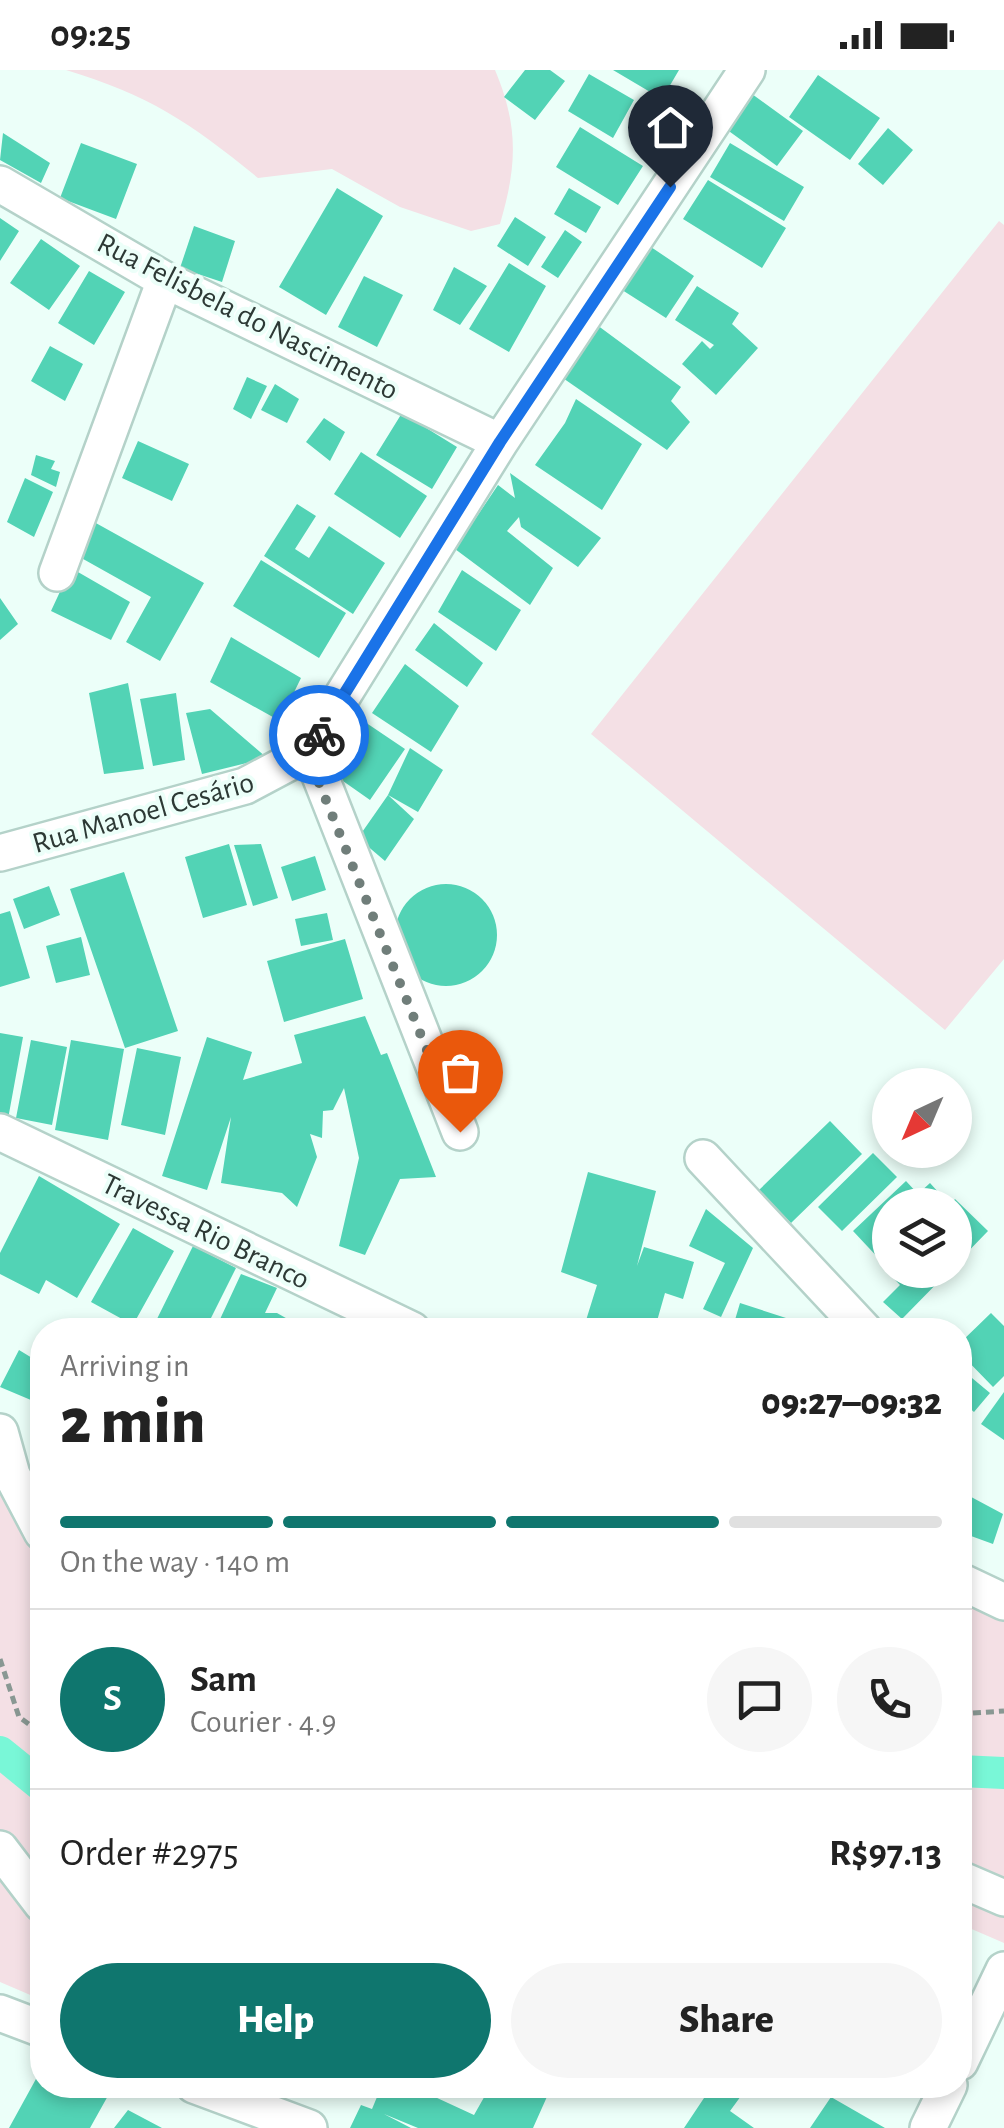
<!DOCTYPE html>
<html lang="en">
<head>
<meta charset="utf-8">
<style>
  :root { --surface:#fff; --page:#f6f6f6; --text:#222; --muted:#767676; --line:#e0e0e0; --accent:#0f766e }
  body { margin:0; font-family:"Alegreya Sans",sans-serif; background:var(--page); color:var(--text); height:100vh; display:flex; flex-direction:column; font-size:38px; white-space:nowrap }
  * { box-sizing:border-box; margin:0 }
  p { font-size:32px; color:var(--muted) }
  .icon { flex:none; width:55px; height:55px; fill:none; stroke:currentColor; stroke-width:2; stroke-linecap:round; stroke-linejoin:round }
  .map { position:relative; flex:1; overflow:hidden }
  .sheet { position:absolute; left:30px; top:1248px; width:942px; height:780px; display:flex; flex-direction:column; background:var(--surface); border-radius:40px; box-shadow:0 5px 15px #0003 }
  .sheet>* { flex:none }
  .needle { width:65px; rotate:224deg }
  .controls { position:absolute; left:872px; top:998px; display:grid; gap:20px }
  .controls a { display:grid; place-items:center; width:100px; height:100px; border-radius:50%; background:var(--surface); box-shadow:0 5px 15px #0003; font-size:50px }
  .pin { position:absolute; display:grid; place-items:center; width:85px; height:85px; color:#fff; margin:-102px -42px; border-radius:50% 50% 50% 0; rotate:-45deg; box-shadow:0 0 10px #0007 }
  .pin .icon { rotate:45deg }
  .courier { position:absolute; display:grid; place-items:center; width:100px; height:100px; margin:-50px; border:8px solid #1a73e8; border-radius:50%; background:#fff; color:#222; box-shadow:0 2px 12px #0007 }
  .summary em { font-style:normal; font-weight:800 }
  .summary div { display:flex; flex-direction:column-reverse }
  .summary { display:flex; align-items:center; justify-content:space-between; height:170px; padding:0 30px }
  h1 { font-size:65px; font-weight:800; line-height:75px }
  .bar { display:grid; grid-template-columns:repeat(4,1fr); gap:15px 10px; align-content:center; height:120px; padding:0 30px }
  .bar i { height:12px; border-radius:8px; background:var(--line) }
  .bar .current { background:var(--accent) }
  .bar p { grid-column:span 4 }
  .line { display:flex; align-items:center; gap:25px; padding:0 30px; border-top:2px solid var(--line) }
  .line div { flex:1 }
  .round { display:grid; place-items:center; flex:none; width:105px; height:105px; border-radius:52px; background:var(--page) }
  .cta { display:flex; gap:20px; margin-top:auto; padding:20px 30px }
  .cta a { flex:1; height:115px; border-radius:60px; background:var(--accent); color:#fff; font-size:40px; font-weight:800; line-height:115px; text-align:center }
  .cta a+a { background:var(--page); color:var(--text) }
  .status { display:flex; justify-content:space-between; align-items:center; height:70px; padding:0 50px; background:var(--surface); direction:ltr }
  .status svg { height:28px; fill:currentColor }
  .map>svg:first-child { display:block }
  .green { fill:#f4e0e5 }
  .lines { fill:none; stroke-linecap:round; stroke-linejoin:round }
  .canal { stroke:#79f7d7; stroke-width:32 }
  .building { fill:#52d3b5 }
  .minor-casing { stroke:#b4d2c9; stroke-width:40 }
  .path { stroke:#899893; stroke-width:5; stroke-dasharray:8 5; stroke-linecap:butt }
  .minor { stroke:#fff; stroke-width:35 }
  .done { stroke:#707e7a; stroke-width:10; stroke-dasharray:0 18 }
  .route { stroke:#1a73e8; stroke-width:12 }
  .labels { text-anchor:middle; stroke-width:8; stroke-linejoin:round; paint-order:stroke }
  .street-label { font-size:30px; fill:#2d3935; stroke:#ecfff9 }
</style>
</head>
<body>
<div class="status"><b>09:25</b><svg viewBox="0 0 49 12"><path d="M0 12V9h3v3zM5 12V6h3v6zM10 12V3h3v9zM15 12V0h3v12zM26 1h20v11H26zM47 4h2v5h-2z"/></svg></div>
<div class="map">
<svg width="1004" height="2058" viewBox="0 0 1004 2058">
  <rect width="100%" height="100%" fill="#ecfff9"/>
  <!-- green -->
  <path class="green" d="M66,0h429c24,57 22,96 5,154l-29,7 -71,-24 -68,-38 -74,9c-67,-55 -109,-83 -192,-108z
    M999,151l5,4v734l-59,71 -354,-296z
    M0,1422l19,36 23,22v450l-42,-18z
    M960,1531l44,19v323l-44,-19z"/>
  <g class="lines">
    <!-- canal -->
    <path class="canal" d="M0,1682l42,34
      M960,1701l44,2"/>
  </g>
  <!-- building -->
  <path class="building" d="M525,0h25l15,11 -30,39 -31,-23z
    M613,0h66l-17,29z
    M589,4l45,26 -21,38 -45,-27z
    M818,5l62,43 -30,42 -61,-43z
    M752,24l51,37 -26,35 -51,-37z
    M580,57l63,39 -25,39 -62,-38z
    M888,58l25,22 -30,35 -25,-21z
    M3,63l47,30 -9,20 -41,-23z
    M81,73l56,21 -21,55 -56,-21z
    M730,73l74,44 -20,34 -74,-44z
    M708,110l78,48 -24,40 -79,-49z
    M337,118l46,28 -57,99 -47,-28z
    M569,118l32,19 -15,26 -32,-19z
    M515,147l31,20 -18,29 -31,-20z
    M0,148l19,13 -19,30z
    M194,156l41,15 -13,41 -42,-14z
    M565,160l17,12 -24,36 -17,-11z
    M41,169l39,27 -31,44 -39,-27z
    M648,175l46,31 -28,42 -47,-30z
    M509,193l37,23 -37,66 -40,-23z
    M454,197l33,19 -27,39 -27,-15z
    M89,201l36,21 -31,53 -36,-22z
    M364,206l39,19 -26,52 -39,-20z
    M697,216l42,27 -7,11 26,24 -42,47 -34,-31 20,-23 8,8 4,-4 -39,-25z
    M597,255l84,62 -10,14 19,21 -23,28 -110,-76z
    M50,276l33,18 -18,37 -34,-20z
    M247,307l20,9 -16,33 -18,-10z
    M275,314l24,15 -12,24 -26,-13z
    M576,329l66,45 -40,66 -67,-45 30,-42z
    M402,343l55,34 -25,42 -56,-34z
    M324,348l21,14 -15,29 -24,-19z
    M138,371l51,23 -17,37 -50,-23z
    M361,382l66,44 -27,42 -66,-44z
    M36,385l19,6 -4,8 9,3 -4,15 -25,-12z
    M510,403l91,65 -23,29 -57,-40 -2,-10 -12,14 46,37 -23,37 -75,-56 43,-64 17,13z
    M25,408l28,14 -19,45 -27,-15z
    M297,434l19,12 -21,33 14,9 20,-32 56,37 -32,51 -89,-58z
    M94,452l110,61 -44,78 -34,-19 25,-45 -75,-42z
    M261,490l85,53 -27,45 -86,-52z
    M71,498l59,34 -19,38 -60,-29z
    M462,500l59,40 -25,41 -58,-39z
    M0,528l18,26 -18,16z
    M434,553l49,40 -16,24 -52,-37z
    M231,567l70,41 -21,43 -70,-39z
    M405,594l54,42 -28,46 -59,-39z
    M128,613l16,86 -40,5 -15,-81z
    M176,623l9,67 -32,6 -13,-67z
    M210,639l57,49 -65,16 -16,-61z
    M356,646l49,33 -35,51 -47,-33z
    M410,678l33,22 -25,42 -30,-17z
    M388,725l26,24 -29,42 -27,-23z
    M229,774l18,61 -44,13 -18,-61z
    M261,774l17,54 -25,8 -19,-61z
    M315,786l11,34 -34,11 -11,-34z
    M124,802l54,159 -53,17 -55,-159z
    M395 865a51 51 0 1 1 102 0a51 51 0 1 1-102 0Z
    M49,816l11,29 -36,14 -11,-30z
    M10,841l20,67 -30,9v-73z
    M327,843l6,27 -32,6 -6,-27z
    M81,867l9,38 -34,8 -10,-37z
    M345,869l18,60 -79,23 -17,-61z
    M365,946l16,39 6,-2 49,124 -36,2 -35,76 -26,-9 20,-88 -15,-70 -11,22 -10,1 -1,27 -12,-4 7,23 -20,50 -15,-14 -61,-10 10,-66 -24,73 -45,-14 45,-139 45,15 -9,28 59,-17 -8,-28z
    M0,963l23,4 -15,82 -8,-4z
    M31,970l36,7 -15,78 -36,-7z
    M71,970l53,9 -16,91 -53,-10z
    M137,978l44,9 -16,78 -44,-10z
    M830,1051l32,33 -71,69 -32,-33z
    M873,1083l24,24 -55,54 -24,-24z
    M588,1102l68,19 -19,75 7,-19 50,15 -11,37 -18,-6 -8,28 14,4 -1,5h-87l14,-45 -36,-13z
    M39,1106l81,48 -43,74 -31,-18 -7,14 -39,-20v-21z
    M906,1111l12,13 12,-11 18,20 -58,2v52l-7,6 -30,-32z
    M955,1129l33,32 -33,34v-60h-5z
    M706,1139l47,39 -32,69 -18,-8 22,-46 -36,-17z
    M133,1158l41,23 -41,74 -42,-23z
    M193,1176l43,22 -31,62h-41l-10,-5z
    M886,1200h64l-48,49 -19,-17 17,-17z
    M241,1204l36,14 -12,25h12l30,17h-92z
    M740,1233l46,15 -4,12h-50z
    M991,1243l13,13v50l-11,11 -33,-34v-10z
    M19,1280l23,14 -4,39 -38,-16z
    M960,1298l30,25 -16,19 -14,-12z
    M1004,1322v48l-23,-16z
    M960,1421l43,23 -10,30 -33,-12z
    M42,1998v17h72l-24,43h-81z
    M382,2015h27l65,30 17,-30h48l11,5 -17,38h-115l-34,-14 27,14h-61l11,-23 11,4z
    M691,2015h58l-19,26 24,17h-70l22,-33z
    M831,2027l54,31h-75z
    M128,2040l34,18h-48z"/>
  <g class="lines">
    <!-- minor casing -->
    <g class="minor-casing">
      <path id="minor" d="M0,114l165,96 335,162
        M57,503l108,-293
        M307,683l10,15 143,364
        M0,783l245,-67 62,-33 193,-311 247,-372
        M0,1062l412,198
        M703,1088l161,172
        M0,1362l12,43 30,57
        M960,1511l44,21
        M0,1779l42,55
        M960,1809l44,19
        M0,1943l42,16
        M960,1992l44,-92
        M194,2015l115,43
        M928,2058l21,-43"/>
    </g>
    <!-- path -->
    <path class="path" d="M0,1589l19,58 23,17
      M960,1644l44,-3"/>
    <!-- minor -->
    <use href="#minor" class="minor"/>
  </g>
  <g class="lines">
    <!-- done -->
    <path class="done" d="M319,665l-12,18 153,379"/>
    <!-- route -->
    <path class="route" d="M319,665l181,-293 170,-255"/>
  </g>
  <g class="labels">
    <!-- street labels -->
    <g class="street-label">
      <text transform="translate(248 246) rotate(27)" y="10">Rua Felisbela do Nascimento</text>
      <text transform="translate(143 742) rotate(-16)" y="10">Rua Manoel Cesário</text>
      <text transform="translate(206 1161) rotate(26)" y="10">Travessa Rio Branco</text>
    </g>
  </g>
</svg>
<div class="controls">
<a><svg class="needle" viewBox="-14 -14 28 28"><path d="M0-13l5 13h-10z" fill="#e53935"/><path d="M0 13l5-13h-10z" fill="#767676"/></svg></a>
<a><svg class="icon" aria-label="layers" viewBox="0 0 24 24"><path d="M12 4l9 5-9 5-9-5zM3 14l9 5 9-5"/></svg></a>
</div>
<div class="pin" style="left:460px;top:1062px;background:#ea580c"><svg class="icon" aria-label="bag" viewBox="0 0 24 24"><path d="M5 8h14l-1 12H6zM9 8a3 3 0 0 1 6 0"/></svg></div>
<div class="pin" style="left:670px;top:117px;background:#1f2937"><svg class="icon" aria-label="home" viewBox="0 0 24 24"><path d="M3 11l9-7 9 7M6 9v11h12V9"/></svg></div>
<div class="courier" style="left:319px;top:665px"><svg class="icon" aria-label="bike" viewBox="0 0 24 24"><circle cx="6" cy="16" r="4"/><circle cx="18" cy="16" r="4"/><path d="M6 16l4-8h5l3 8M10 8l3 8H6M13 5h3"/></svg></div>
<section class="sheet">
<div class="summary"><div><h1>2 min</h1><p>Arriving in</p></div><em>09:27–09:32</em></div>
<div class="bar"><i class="current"></i><i class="current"></i><i class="current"></i><i></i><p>On the way · 140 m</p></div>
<div class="line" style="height:180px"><b class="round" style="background:var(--accent);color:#fff">S</b><div><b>Sam</b><p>Courier · 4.9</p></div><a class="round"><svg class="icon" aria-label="chat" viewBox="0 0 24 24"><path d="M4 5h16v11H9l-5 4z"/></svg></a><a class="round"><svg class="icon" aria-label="phone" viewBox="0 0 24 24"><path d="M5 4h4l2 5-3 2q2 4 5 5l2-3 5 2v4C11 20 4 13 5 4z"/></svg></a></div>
<div class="line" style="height:130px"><div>Order #2975</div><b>R$97.13</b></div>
<div class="cta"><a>Help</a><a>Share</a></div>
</section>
</div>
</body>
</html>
